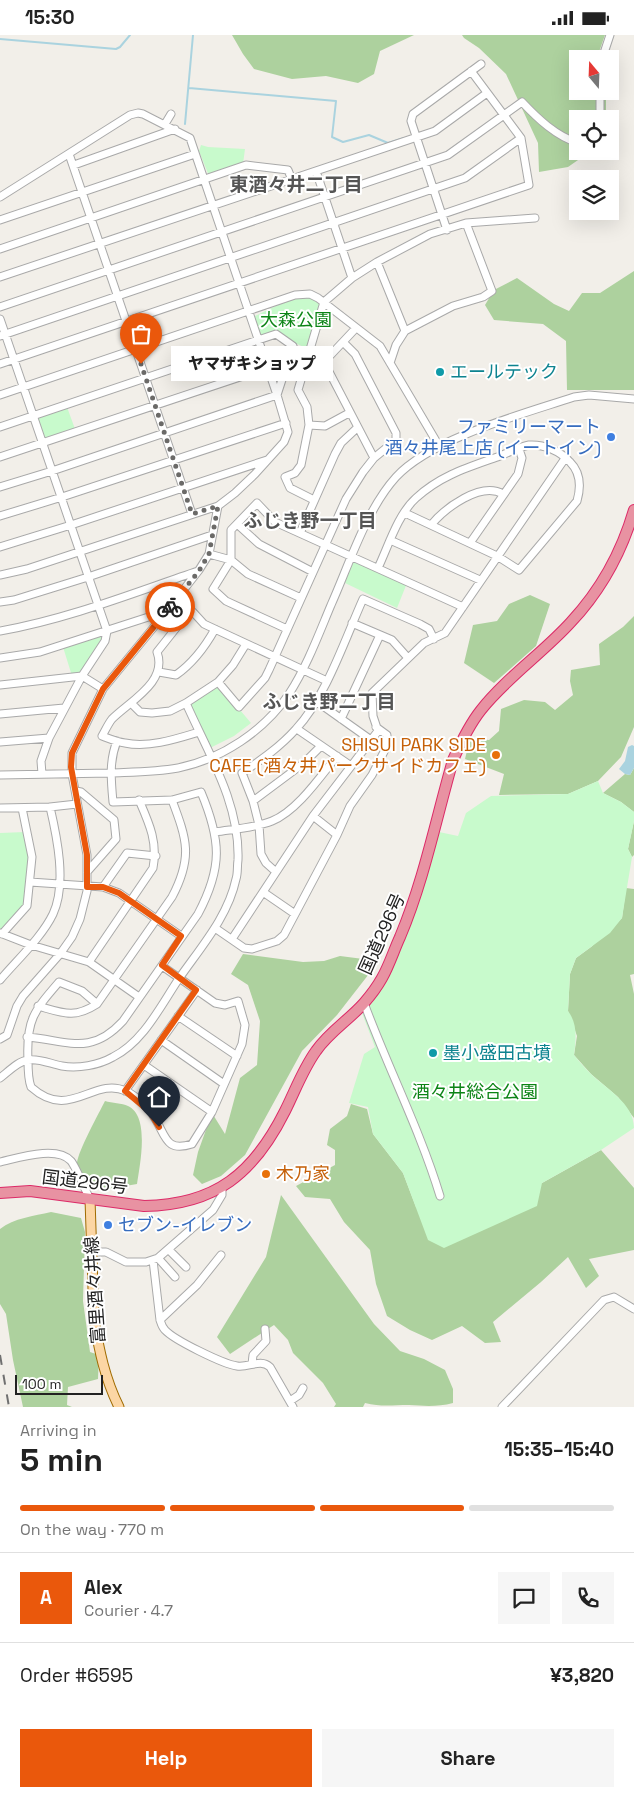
<!DOCTYPE html>
<html lang="en">
<head>
<meta charset="utf-8">
<style>
  :root { --surface:#fff; --page:#f6f6f6; --text:#222; --muted:#767676; --line:#e0e0e0; --accent:#ea580c }
  body { margin:0; font-family:"Space Grotesk","Noto Sans JP",sans-serif; background:var(--page); color:var(--text); height:100vh; display:flex; flex-direction:column; font-size:19px; white-space:nowrap }
  * { box-sizing:border-box; margin:0 }
  p { font-size:16px; color:var(--muted) }
  .icon { flex:none; width:28px; height:28px; fill:none; stroke:currentColor; stroke-width:2; stroke-linecap:round; stroke-linejoin:round }
  .map { position:relative; height:1372px; overflow:hidden }
  .sheet { display:flex; flex-direction:column; background:var(--surface); flex:1 }
  .sheet>* { flex:none }
  .needle { width:32px; rotate:341deg }
  .controls { position:absolute; left:569px; top:15px; display:grid; gap:10px }
  .controls a { display:grid; place-items:center; width:50px; height:50px; border-radius:0px; background:var(--surface); box-shadow:0 5px 20px #0002; font-size:25px }
  .scale { position:absolute; left:15px; bottom:12px; width:88px; box-sizing:border-box; padding-left:5px; border:2px solid #222; border-top:0; font-size:14px; line-height:18px; white-space:nowrap; color:#222; -webkit-text-stroke:4px #fff; paint-order:stroke }
  .pin { position:absolute; display:grid; place-items:center; width:42px; height:42px; color:#fff; margin:-51px -21px; border-radius:50% 50% 50% 0; rotate:-45deg; box-shadow:0 0 5px #0007 }
  .pin .icon { rotate:45deg }
  .courier { position:absolute; display:grid; place-items:center; width:50px; height:50px; margin:-25px; border:4px solid #ea580c; border-radius:50%; background:#fff; color:#222; box-shadow:0 1px 6px #0007 }
  .bubble { position:absolute; height:35px; border-radius:0px; background:var(--surface); box-shadow:0 5px 20px #0002; font-size:16px; font-weight:800; line-height:35px; text-align:center }
  .overview em { font-style:normal; font-weight:800 }
  .overview div { display:flex; flex-direction:column-reverse }
  .overview { display:flex; align-items:center; justify-content:space-between; height:85px; padding:0 20px }
  h1 { font-size:32px; font-weight:800; line-height:38px }
  .bar { display:grid; grid-template-columns:repeat(4,1fr); gap:8px 5px; align-content:center; height:60px; padding:0 20px }
  .bar i { height:6px; border-radius:4px; background:var(--line) }
  .bar .active { background:var(--accent) }
  .bar p { grid-column:span 4 }
  .line { display:flex; align-items:center; gap:12px; padding:0 20px; border-top:1px solid var(--line) }
  .line div { flex:1 }
  .round { display:grid; place-items:center; flex:none; width:52px; height:52px; border-radius:0px; background:var(--page) }
  .cta { display:flex; gap:10px; margin-top:auto; padding:10px 20px }
  .cta a { flex:1; height:58px; border-radius:0px; background:var(--accent); color:#fff; font-size:20px; font-weight:800; line-height:58px; text-align:center }
  .cta a+a { background:var(--page); color:var(--text) }
  .status { display:flex; justify-content:space-between; align-items:center; height:35px; padding:0 25px; background:var(--surface); direction:ltr }
  .status svg { height:14px; fill:currentColor }
  .map>svg:first-child { display:block }
  .forest { fill:#add19e }
  .park { fill:#c8facc }
  .water { fill:#aad3df }
  .lines { fill:none; stroke-linecap:round; stroke-linejoin:round }
  .stream { stroke:#aad3df; stroke-width:2 }
  .minor-casing { stroke:#a9a9a9; stroke-width:9 }
  .major-casing { stroke:#a06b00; stroke-width:11 }
  .highway-casing { stroke:#dc2a67; stroke-width:12 }
  .minor { stroke:#fff; stroke-width:7 }
  .major { stroke:#fcd6a4; stroke-width:9 }
  .highway { stroke:#e892a2; stroke-width:10 }
  .rail { stroke:#707070; stroke-width:2; stroke-dasharray:10 10; stroke-linecap:butt }
  .done { stroke:#6b6a68; stroke-width:5; stroke-dasharray:0 9 }
  .route { stroke:#ea580c; stroke-width:6 }
  .culture-dot { fill:#0f9aa8; stroke:#fff; stroke-width:2 }
  .shop-dot { fill:#3f7fe0; stroke:#fff; stroke-width:2 }
  .food-dot { fill:#e8710a; stroke:#fff; stroke-width:2 }
  .labels { text-anchor:middle; stroke-width:4; stroke-linejoin:round; paint-order:stroke }
  .park-label { font-size:18px; fill:#0c8416; stroke:#fff }
  .culture-label { font-size:18px; fill:#0d838f; stroke:#fff; text-anchor:start }
  .shop-label { font-size:18px; fill:#366cbe; stroke:#fff; text-anchor:end }
  .food-label { font-size:18px; fill:#c56008; stroke:#fff; text-anchor:end }
  .street-label { font-size:18px; fill:#222; stroke:#fff }
  .neighbourhood-label { font-size:19px; font-weight:bold; fill:#555; stroke:#fff }
</style>
</head>
<body>
<div class="status"><b>15:30</b><svg viewBox="0 0 49 12"><path d="M0 12V9h3v3zM5 12V6h3v6zM10 12V3h3v9zM15 12V0h3v12zM26 1h20v11H26zM47 4h2v5h-2z"/></svg></div>
<div class="map">
<svg width="634" height="1372" viewBox="0 0 634 1372">
  <rect width="100%" height="100%" fill="#f2efe9"/>
  <!-- forest -->
  <path class="forest" d="M232,0h182l-34,16 -6,23 -16,9 -32,-7 -34,3 -38,-10 -11,-15z
    M462,0h143l-6,17 1,7h-22v32h28v28h-28v32h13l-23,16 -29,5 -1,-29 -32,-69 -27,-26 -15,-10z
    M634,236v119h-67l-1,-49 -23,-17 -49,-4 -9,-15 9,-15 23,-12 37,26 15,7 13,-18h18z
    M530,560l20,9 -14,42 -42,37 -30,-20 9,-38 24,-4 12,-17z
    M634,581v111l-13,30 -23,24 -30,13 -69,1 5,-21 -39,-15 5,-21 19,2 10,-9 2,-22 23,-9 21,2 10,8 18,-15 -3,-14 1,-11 29,-5 -1,-21 24,-17z
    M634,733v44l-13,-10 -18,-9 22,-19 5,1z
    M634,786v34l-2,2 -4,-8z
    M626,853l8,1v85l-4,1 4,19v124l-16,-21 -27,-23 -17,-19 3,-19 -9,-25 2,-37 6,-16 15,-11 31,-29z
    M243,919l60,8 21,-1 16,-5 39,5 -42,54 -35,36 -57,104 -24,21 -19,8 -9,-9 5,-23 14,-39 13,21 15,-56 17,-13 3,-44 -12,-36 -17,-11z
    M105,1066c7,2 17,2 23,5 22,10 12,58 9,78l-29,5 -22,-5c-5,-6 -9,-13 -9,-21 1,-12 22,-50 28,-62z
    M351,1069l16,5 6,25 30,39 13,34 126,-24 59,-33 33,38v62l-45,9 10,17 -13,12 -18,-31 -27,25 -48,40 8,20 -16,1 -23,-17 -30,14 -22,-10 -23,-14 -11,-32 -6,-34 -26,-28 -14,-23 -25,-2 -9,-11 39,-21v-15l-8,-5 3,-16 17,-13z
    M281,1160l93,129 26,27 24,8 21,11 8,19v14c-15,4 -29,3 -44,2 -17,0 -28,2 -44,-2l-2,4h-29l2,-3 -13,-21 -30,-30 -5,-13 -14,-15 -44,29 -13,-17 49,-80z
    M51,1177l30,6 4,14 -2,69 7,51 9,3 -1,24 -30,8 -1,18 5,2h-49l-10,-47 -7,-46 -6,-10v-75c14,-11 34,-13 51,-17z"/>
  <!-- park -->
  <path class="park" d="M201,110l7,2 37,2 -2,15 -34,12 -10,-25z
    M301,259l22,8 -13,48 -34,-16 -16,2 -7,-19z
    M67,372l8,22 -30,11 -8,-23z
    M354,524l53,24 -10,25 -52,-25z
    M103,601l1,5 -22,34 -10,1 -9,-29z
    M218,649l33,39 -17,13 -24,12 -22,-44z
    M598,746l5,12 18,9 13,10v9l-6,28 4,8 -10,61 -12,15 -34,25 -6,16 -2,37c10,13 8,29 6,44 5,6 11,13 16,18 16,16 44,30 44,55l-33,22 -59,33 -5,23 -93,42 -16,-8 -25,-67 -30,-39 -5,-27 -19,-4 15,-49 11,-7 -13,-34 17,-26 35,-72 25,-83 19,4 8,-23 25,-17 77,-2z
    M25,797l5,25 -5,48 -25,27v-99z"/>
  <!-- water -->
  <path class="water" d="M632,710l2,1v22l-4,7 -5,-1 -6,-5 6,-8 3,-14z"/>
  <g class="lines">
    <!-- stream -->
    <path class="stream" d="M0,4l116,10 4,-2 10,-12
      M189,53l147,13 -4,36 11,5 26,-7 19,8 16,-5
      M185,89l8,-89"/>
    <!-- minor casing -->
    <g class="minor-casing">
      <path id="minor" d="M602,24l8,-24
        M600,84v-28
        M165,89l6,-10
        M69,119l123,360
        M74,130l101,-36
        M316,136l36,107
        M0,162l130,-82 8,-2 5,1 47,24 87,257 11,37 -4,10 -29,32 -20,19 -17,13 -191,63 -27,6
        M0,185l195,-66
        M447,195l-36,-109 2,-7 68,-50
        M0,214l246,-84 42,5 4,10
        M377,227l28,69
        M0,242l435,-146 52,-38
        M0,272l448,-152 74,-53c16,17 34,34 56,41
        M0,284l107,312 -2,10 -23,35 -33,62 -8,23 1,13
        M356,293l-32,34 50,96
        M0,301l465,-158 56,-40
        M390,328l6,-18 9,-14 48,-25 30,-9 9,-6 -26,-68
        M0,329l529,-179 -8,-47 -50,-67
        M0,360l295,-100 15,-1 8,4 62,48 59,100
        M309,390l16,1 24,-13
        M0,392l276,-93 17,12 -16,49 -225,76 -52,16
        M0,422l267,-89
        M314,465l-24,-12 -5,-11 10,-4 6,-8 8,-40 -2,-18 -9,-17 26,-88 28,-24 25,-16 53,-28 36,-11 69,-5
        M0,481l62,-19 224,-74
        M237,489l22,20 54,28
        M431,490c14,-17 50,-44 72,-31
        M300,498l35,-79 6,-11 16,-15
        M390,505l90,40
        M470,508l48,-69 4,-16 -3,-9
        M0,512l71,-22 196,-65
        M209,519l22,6 17,14 53,24
        M378,533c10,-21 20,-54 38,-70 25,-23 53,-31 84,-42 9,-4 20,-9 29,-11 15,-1 31,6 41,17 11,11 11,25 7,39l-58,69 -22,-14 -92,-43
        M0,567l14,-2 74,-23 124,-42
        M352,588l40,17 16,18
        M287,594l-61,-28 -13,-12 18,-29v-30l26,-27 18,19 188,85
        M0,596c68,-12 133,-38 198,-60
        M0,623l40,-6 127,-41
        M159,637l17,3c17,-12 29,-28 39,-46
        M218,647l21,25 26,-29 4,-8 77,-171 17,-27 11,-14 22,-18v-7l-41,-79 -12,-12
        M0,650l82,-9 21,13
        M316,666l55,39
        M131,668l9,9 12,1 18,-2 16,-8 32,-21 15,-17 13,-21
        M0,679l64,-6
        M341,684l39,-84
        M297,694l54,37
        M199,697c-23,7 -50,16 -74,11 -8,-1 -15,-4 -23,-7 3,-5 6,-12 10,-17 18,-18 56,-37 45,-67l27,-34 9,-6 11,12 123,57
        M0,707l49,-4
        M0,740c37,-1 73,-1 110,-2 22,-1 46,-1 68,-5 44,-9 86,-37 111,-74 18,-28 29,-58 42,-89 18,-40 35,-95 65,-128 36,-39 127,-63 178,-80l15,-2 45,4
        M76,756l5,1 33,28 2,19 -29,33
        M253,766l51,-38 17,-17
        M0,773l50,-1 27,-3
        M215,797c19,-3 39,-4 57,-11 25,-10 48,-44 65,-65
        M337,800l13,-29 22,-31 15,-29v-11l-11,-8
        M276,837l-10,-9 -5,-9 -2,-29 -6,-24 -11,-28c19,-13 38,-26 54,-44 30,-32 49,-90 67,-130l57,25 9,5 5,10
        M30,847l73,5 16,6 62,43
        M103,852l24,-34 29,3
        M263,857l32,22
        M215,893l29,20 8,1 25,-8 7,-6 53,-100 -24,-19
        M0,898l31,12 58,17 50,35
        M2,899l25,-28 5,-49 -10,-49
        M232,904l81,-123 65,-85 -5,-15 -1,-23 52,-50 21,-10 121,-176
        M89,927l64,-94c5,-26 -4,-45 -14,-68
        M0,945c17,-20 42,-43 53,-66 14,-30 4,-77 -3,-107
        M364,968c24,65 56,127 76,193
        M97,969l-15,-13 -23,-9c-25,29 -33,38 -31,78 0,9 0,19 3,27 39,35 62,-11 95,4 10,5 23,17 28,26 12,18 11,36 38,27l20,-32 30,-68 3,-19 -7,-24 -13,4 -10,-2 -53,-37
        M38,971c25,7 36,13 59,-2l75,-107c21,-40 15,-57 0,-97
        M178,981l59,40
        M27,1002c40,3 63,20 96,-16l75,-107c25,-47 23,-74 3,-122l-29,8 -59,2c-2,-22 -4,-41 4,-61
        M0,1004l7,-4 10,-29 6,-10 37,-42 12,-17 8,-18 7,-28v-36l-15,-81v-21l31,-64 64,-78 32,-41 10,-16 9,-48
        M161,1005l63,44
        M144,1030l68,47
        M0,1043c8,-6 18,-17 28,-18 11,-2 23,4 34,6 16,3 37,-1 51,-9 30,-15 47,-50 65,-77 22,-32 50,-63 58,-101 2,-6 1,-13 2,-19 2,-57 -30,-107 -52,-157
        M125,1056l72,-101
        M0,1127c18,-4 57,-17 71,-1 5,6 14,29 19,38
        M169,1215l17,17
        M91,1217h15l20,10h20l12,-4 55,-48 9,-15v-8
        M158,1223l17,19
        M153,1225l7,60c1,3 2,7 5,10 9,10 58,34 72,36 12,2 23,-8 33,1l23,40
        M160,1285l37,-35 24,-30
        M252,1329l1,-9 13,-14 -1,-12
        M290,1366l9,-6 4,-7
        M502,1372l102,-107 10,-3 20,12"/>
    </g>
    <!-- major casing -->
    <g class="major-casing">
      <path id="major" d="M90,1164l4,120c5,31 11,60 25,88"/>
    </g>
    <!-- highway casing -->
    <g class="highway-casing">
      <path id="highway" d="M0,1158l30,-2 114,15c72,-1 110,-33 141,-95 10,-20 18,-42 31,-60 13,-19 33,-31 48,-48 7,-8 13,-16 18,-25 7,-12 12,-28 18,-41 24,-57 36,-118 53,-177 8,-18 16,-35 28,-50 24,-31 63,-58 90,-88 30,-32 51,-71 63,-112"/>
    </g>
    <!-- minor -->
    <use href="#minor" class="minor"/>
    <!-- major -->
    <use href="#major" class="major"/>
    <!-- highway -->
    <use href="#highway" class="highway"/>
    <!-- rail -->
    <path class="rail" d="M0,1320l9,52"/>
  </g>
  <g class="lines">
    <!-- done -->
    <path class="done" d="M141,329l51,150 26,-8 -9,48 -10,17 -29,36"/>
    <!-- route -->
    <path class="route" d="M159,1092l-9,-15 -25,-21 71,-101 -34,-25 19,-29 -62,-43 -16,-6h-16v-32l-16,-88 1,-14 31,-64 67,-82"/>
  </g>
  <!-- markers -->
  <g class="culture-dot">
    <circle cx="440" cy="337" r="5"/>
    <circle cx="433" cy="1018" r="5"/>
  </g>
  <g class="shop-dot">
    <circle cx="611" cy="402" r="5"/>
    <circle cx="108" cy="1190" r="5"/>
  </g>
  <g class="food-dot">
    <circle cx="496" cy="720" r="5"/>
    <circle cx="266" cy="1139" r="5"/>
  </g>
  <g class="labels">
    <!-- park labels -->
    <g class="park-label">
      <text x="296" y="291">大森公園</text>
      <text x="475" y="1063">酒々井総合公園</text>
    </g>
    <!-- culture labels -->
    <g class="culture-label">
      <text x="450" y="343">エールテック</text>
      <text x="443" y="1024">墨小盛田古墳</text>
    </g>
    <!-- shop labels -->
    <g class="shop-label">
      <text x="601" y="398">ファミリーマート<tspan x="601" dy="21">酒々井尾上店 (イートイン)</tspan></text>
      <text x="118" y="1196" text-anchor="start">セブン-イレブン</text>
    </g>
    <!-- food labels -->
    <g class="food-label">
      <text x="486" y="716">SHISUI PARK SIDE<tspan x="486" dy="21">CAFE (酒々井パークサイドカフェ)</tspan></text>
      <text x="276" y="1145" text-anchor="start">木乃家</text>
    </g>
    <!-- street labels -->
    <g class="street-label">
      <text transform="translate(382 899) rotate(-66)" y="6">国道296号</text>
      <text transform="translate(85 1147) rotate(7)" y="6">国道296号</text>
      <text transform="translate(95 1255) rotate(-94)" y="6">富里酒々井線</text>
    </g>
    <!-- neighbourhood labels -->
    <g class="neighbourhood-label">
      <text x="296" y="156">東酒々井二丁目</text>
      <text x="310" y="492">ふじき野一丁目</text>
      <text x="329" y="673">ふじき野二丁目</text>
    </g>
  </g>
</svg>
<div class="controls">
<a><svg class="needle" viewBox="-14 -14 28 28"><path d="M0-13l5 13h-10z" fill="#e53935"/><path d="M0 13l5-13h-10z" fill="#767676"/></svg></a>
<a><svg class="icon" aria-label="locate" viewBox="0 0 24 24"><circle cx="12" cy="12" r="6"/><path d="M12 2v4M12 18v4M2 12h4M18 12h4"/></svg></a>
<a><svg class="icon" aria-label="layers" viewBox="0 0 24 24"><path d="M12 4l9 5-9 5-9-5zM3 14l9 5 9-5"/></svg></a>
</div>
<div class="scale">100 m</div>
<div class="pin" style="left:141px;top:329px;background:#ea580c"><svg class="icon" aria-label="bag" viewBox="0 0 24 24"><path d="M5 8h14l-1 12H6zM9 8a3 3 0 0 1 6 0"/></svg></div>
<div class="pin" style="left:159px;top:1092px;background:#1f2937"><svg class="icon" aria-label="home" viewBox="0 0 24 24"><path d="M3 11l9-7 9 7M6 9v11h12V9"/></svg></div>
<div class="courier" style="left:170px;top:572px"><svg class="icon" aria-label="bike" viewBox="0 0 24 24"><circle cx="6" cy="16" r="4"/><circle cx="18" cy="16" r="4"/><path d="M6 16l4-8h5l3 8M10 8l3 8H6M13 5h3"/></svg></div>
<div class="bubble" style="left:171px;top:311px;width:162px">ヤマザキショップ</div>
</div>
<section class="sheet">
<div class="overview"><div><h1>5 min</h1><p>Arriving in</p></div><em>15:35–15:40</em></div>
<div class="bar"><i class="active"></i><i class="active"></i><i class="active"></i><i></i><p>On the way · 770 m</p></div>
<div class="line" style="height:90px"><b class="round" style="background:var(--accent);color:#fff">A</b><div><b>Alex</b><p>Courier · 4.7</p></div><a class="round"><svg class="icon" aria-label="chat" viewBox="0 0 24 24"><path d="M4 5h16v11H9l-5 4z"/></svg></a><a class="round"><svg class="icon" aria-label="phone" viewBox="0 0 24 24"><path d="M5 4h4l2 5-3 2q2 4 5 5l2-3 5 2v4C11 20 4 13 5 4z"/></svg></a></div>
<div class="line" style="height:65px"><div>Order #6595</div><b>¥3,820</b></div>
<div class="cta"><a>Help</a><a>Share</a></div>
</section>
</body>
</html>
